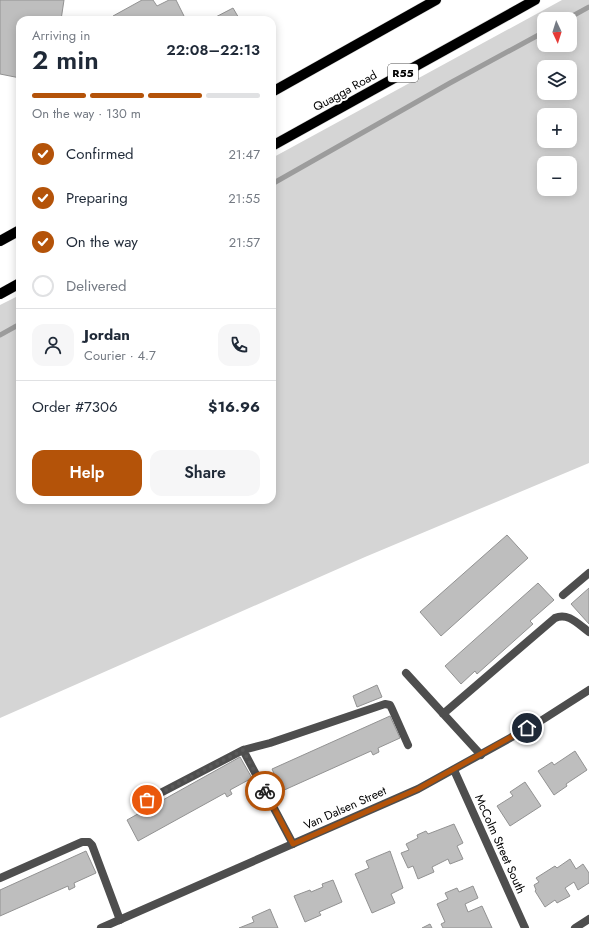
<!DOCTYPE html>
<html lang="en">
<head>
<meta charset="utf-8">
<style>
  :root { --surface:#fff; --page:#f6f6f7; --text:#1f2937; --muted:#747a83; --line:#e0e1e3; --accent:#b45309 }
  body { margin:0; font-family:Jost,sans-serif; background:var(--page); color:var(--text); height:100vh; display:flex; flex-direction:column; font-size:15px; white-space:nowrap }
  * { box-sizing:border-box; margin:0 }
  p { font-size:13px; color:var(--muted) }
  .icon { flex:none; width:22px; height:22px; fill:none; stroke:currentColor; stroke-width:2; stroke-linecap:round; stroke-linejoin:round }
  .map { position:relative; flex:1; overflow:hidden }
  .side { position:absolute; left:16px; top:16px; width:260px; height:488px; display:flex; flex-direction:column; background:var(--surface); border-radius:12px; box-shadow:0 2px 10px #0003 }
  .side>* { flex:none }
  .needle { width:26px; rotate:176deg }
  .buttons { position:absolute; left:537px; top:12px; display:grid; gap:8px }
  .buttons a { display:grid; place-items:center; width:40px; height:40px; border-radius:8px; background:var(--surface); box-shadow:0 2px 10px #0003; font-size:20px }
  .pin { position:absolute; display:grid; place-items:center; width:34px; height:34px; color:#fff; margin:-17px; border:2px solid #fff; border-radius:50%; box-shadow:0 1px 4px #0007 }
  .courier { position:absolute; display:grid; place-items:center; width:40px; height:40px; margin:-20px; border:3px solid #b45309; border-radius:50%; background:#fff; color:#222; box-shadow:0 1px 5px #0007 }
  .summary em { font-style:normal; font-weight:600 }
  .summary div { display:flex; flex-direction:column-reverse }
  .summary { display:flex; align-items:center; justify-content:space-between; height:68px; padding:0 16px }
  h1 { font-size:26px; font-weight:600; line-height:30px }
  .bar { display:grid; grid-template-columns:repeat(4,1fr); gap:6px 4px; align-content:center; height:48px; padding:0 16px }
  .bar i { height:5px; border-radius:3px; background:var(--line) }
  .bar .active { background:var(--accent) }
  .bar p { grid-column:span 4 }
  .line { display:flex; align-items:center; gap:10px; padding:0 16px; border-top:1px solid var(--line) }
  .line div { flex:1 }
  .round { display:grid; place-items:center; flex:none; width:42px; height:42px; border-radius:12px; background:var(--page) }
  ol { padding:0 16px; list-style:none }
  li { display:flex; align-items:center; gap:12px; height:44px }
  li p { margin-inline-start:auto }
  li .icon { padding:4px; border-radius:50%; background:var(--accent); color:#fff; stroke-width:4 }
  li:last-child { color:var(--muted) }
  li i { width:22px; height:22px; border:2px solid var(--line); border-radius:50% }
  .button { display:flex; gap:8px; margin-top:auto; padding:8px 16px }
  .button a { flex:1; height:46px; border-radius:12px; background:var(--accent); color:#fff; font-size:16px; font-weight:600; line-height:46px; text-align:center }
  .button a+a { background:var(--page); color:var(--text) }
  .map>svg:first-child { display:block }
  .green { fill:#d5d5d5; fill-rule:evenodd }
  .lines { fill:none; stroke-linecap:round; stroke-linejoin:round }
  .stream { stroke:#9c9c9c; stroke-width:5 }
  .building { fill:#bebebe; stroke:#929292 }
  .primary-casing { stroke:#dbdbdb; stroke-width:11 }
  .service { stroke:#4e4e4e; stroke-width:8 }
  .minor { stroke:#4e4e4e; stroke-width:8 }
  .primary { stroke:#000; stroke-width:10 }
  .done { stroke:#595959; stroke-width:4; stroke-dasharray:0 7.2 }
  .route { stroke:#b45309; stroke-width:5 }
  .labels { text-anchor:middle; stroke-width:4; stroke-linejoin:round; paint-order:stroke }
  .shield { fill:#fff; stroke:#4c4c4c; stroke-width:1 }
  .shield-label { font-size:11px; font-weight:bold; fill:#000 }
  .street-label { font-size:12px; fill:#000; stroke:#fff }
</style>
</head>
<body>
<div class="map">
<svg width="589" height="928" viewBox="0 0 589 928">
  <rect width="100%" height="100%" fill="#fff"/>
  <!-- green -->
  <path class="green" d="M562,0h27v463l-224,94 -365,161v-413l20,-10v205h252v-342zM544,19h26v26h-26zM544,67h26v26h-26zM544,115h26v26h-26zM544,163h26v26h-26z"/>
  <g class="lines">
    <!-- stream -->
    <path class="stream" d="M567,19l22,-12
      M272,184l178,-101 94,-51
      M0,335l20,-11"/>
  </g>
  <!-- building -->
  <path class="building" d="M0,0h64l-3,20h-41v58l-20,-4z
    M142,0h11l4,6 12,-6h7l10,20h-71l-2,-4z
    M233,8l7,12h-30z
    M507,535l21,23 -87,78 -21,-24z
    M538,583l16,17 -24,21 3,3 -56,50 -2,-3 -14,13 -16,-18z
    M589,588v36l-18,-20z
    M377,685l5,12 -25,10 -4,-11z
    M390,716l10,22 -22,10 1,4 -6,3 -2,-4 -89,40 -10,-22z
    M575,751l12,19 -21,14 1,2 -13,9 -16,-24 14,-9 2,3z
    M240,757l12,21 -22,12 2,4 -5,3 -2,-4 -87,48 -11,-21z
    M525,782l16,24 -31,20 -13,-20 16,-10 -3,-4z
    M454,824l9,19 -6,3 6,13 -13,5 -2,-5 -16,8 2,5 -16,7 -5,-13 -5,2 -7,-15 8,-3 -3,-6 12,-6 -1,-3 9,-4 2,3z
    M86,851l10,22 -22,10 1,4 -6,3 -1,-4 -68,30v-26z
    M390,851l13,37 -12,6 4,9 -23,10 -17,-39 14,-6 -3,-7z
    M570,859l6,10 7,-5 6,9v10l-11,7 -4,-8 -9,6 5,8 -13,7 -2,-3 -10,7 -10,-16 1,-1 -2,-5 5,-3 -3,-4 19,-12 2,2z
    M333,880l9,22 -23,10 2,3 -16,7 -11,-26 16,-6 1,2 12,-5 -1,-3z
    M473,886l5,12 -13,6 3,8 14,-6 10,22h-49l-2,-4 4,-2 -8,-18 11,-5 -3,-6 12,-5 2,4z
    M270,909l8,19h-39l15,-6 -2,-5z
    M430,924l2,4h-10z"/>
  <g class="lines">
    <!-- primary casing -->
    <g class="primary-casing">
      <path id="primary" d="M272,92l164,-92
        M272,146l263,-146
        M0,241l20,-11
        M0,294l20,-11"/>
    </g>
    <!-- service -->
    <path class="service" d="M563,595l26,-22
      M406,673l75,82
      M443,714l112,-96c13,-6 23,6 34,14
      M243,750l27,-7 115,-39 5,1 2,4 16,36
      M147,800l96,-50 50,94
      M0,878l82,-36h7l3,3 28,75"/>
    <!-- minor -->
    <path class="minor" d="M454,770l71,158
      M101,928l317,-139 121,-67 50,-32
      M575,928l14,-9"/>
    <!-- primary -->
    <use href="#primary" class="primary"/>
  </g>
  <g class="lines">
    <!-- done -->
    <path class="done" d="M147,800l96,-50 22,41"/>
    <!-- route -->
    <path class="route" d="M265,791l28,53 125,-55 109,-61"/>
  </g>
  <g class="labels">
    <!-- shield labels -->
    <rect class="shield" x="388" y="64" width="30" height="18" rx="3"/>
    <g class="shield-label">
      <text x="403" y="77">R55</text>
    </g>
    <!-- street labels -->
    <g class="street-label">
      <text transform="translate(345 91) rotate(-29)" y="4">Quagga Road</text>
      <text transform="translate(345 808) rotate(-24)" y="4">Van Dalsen Street</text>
      <text transform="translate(500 844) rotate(66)" y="4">McColm Street South</text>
    </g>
  </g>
</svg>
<div class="buttons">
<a><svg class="needle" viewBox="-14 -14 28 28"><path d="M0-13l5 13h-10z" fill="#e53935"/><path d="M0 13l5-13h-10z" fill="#747a83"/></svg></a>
<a><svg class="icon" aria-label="layers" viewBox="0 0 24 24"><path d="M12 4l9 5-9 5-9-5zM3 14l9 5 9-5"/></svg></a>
<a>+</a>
<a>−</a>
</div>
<div class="pin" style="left:147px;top:800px;background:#ea580c"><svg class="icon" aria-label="bag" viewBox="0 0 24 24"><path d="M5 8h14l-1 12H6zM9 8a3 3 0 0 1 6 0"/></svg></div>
<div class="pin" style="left:527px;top:728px;background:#1f2937"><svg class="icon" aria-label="home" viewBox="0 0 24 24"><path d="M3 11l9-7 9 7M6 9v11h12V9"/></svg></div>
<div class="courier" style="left:265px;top:791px"><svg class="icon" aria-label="bike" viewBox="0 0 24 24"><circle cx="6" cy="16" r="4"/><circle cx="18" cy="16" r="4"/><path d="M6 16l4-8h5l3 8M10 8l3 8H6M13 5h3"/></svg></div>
<section class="side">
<div class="summary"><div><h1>2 min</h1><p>Arriving in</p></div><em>22:08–22:13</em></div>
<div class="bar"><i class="active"></i><i class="active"></i><i class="active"></i><i></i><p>On the way · 130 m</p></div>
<ol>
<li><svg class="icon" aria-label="check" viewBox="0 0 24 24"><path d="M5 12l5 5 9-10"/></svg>Confirmed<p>21:47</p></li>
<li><svg class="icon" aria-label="check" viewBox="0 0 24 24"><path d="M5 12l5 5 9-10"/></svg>Preparing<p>21:55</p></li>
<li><svg class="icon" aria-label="check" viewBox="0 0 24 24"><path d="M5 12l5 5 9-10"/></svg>On the way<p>21:57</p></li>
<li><i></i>Delivered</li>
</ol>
<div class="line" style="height:72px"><a class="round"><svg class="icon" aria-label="person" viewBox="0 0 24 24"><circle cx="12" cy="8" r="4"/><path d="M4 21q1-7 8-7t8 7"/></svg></a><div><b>Jordan</b><p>Courier · 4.7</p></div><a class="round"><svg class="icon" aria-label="phone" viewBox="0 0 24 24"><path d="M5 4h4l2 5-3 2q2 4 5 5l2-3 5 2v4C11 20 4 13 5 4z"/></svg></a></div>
<div class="line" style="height:52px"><div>Order #7306</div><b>$16.96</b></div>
<div class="button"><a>Help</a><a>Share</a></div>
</section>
</div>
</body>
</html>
